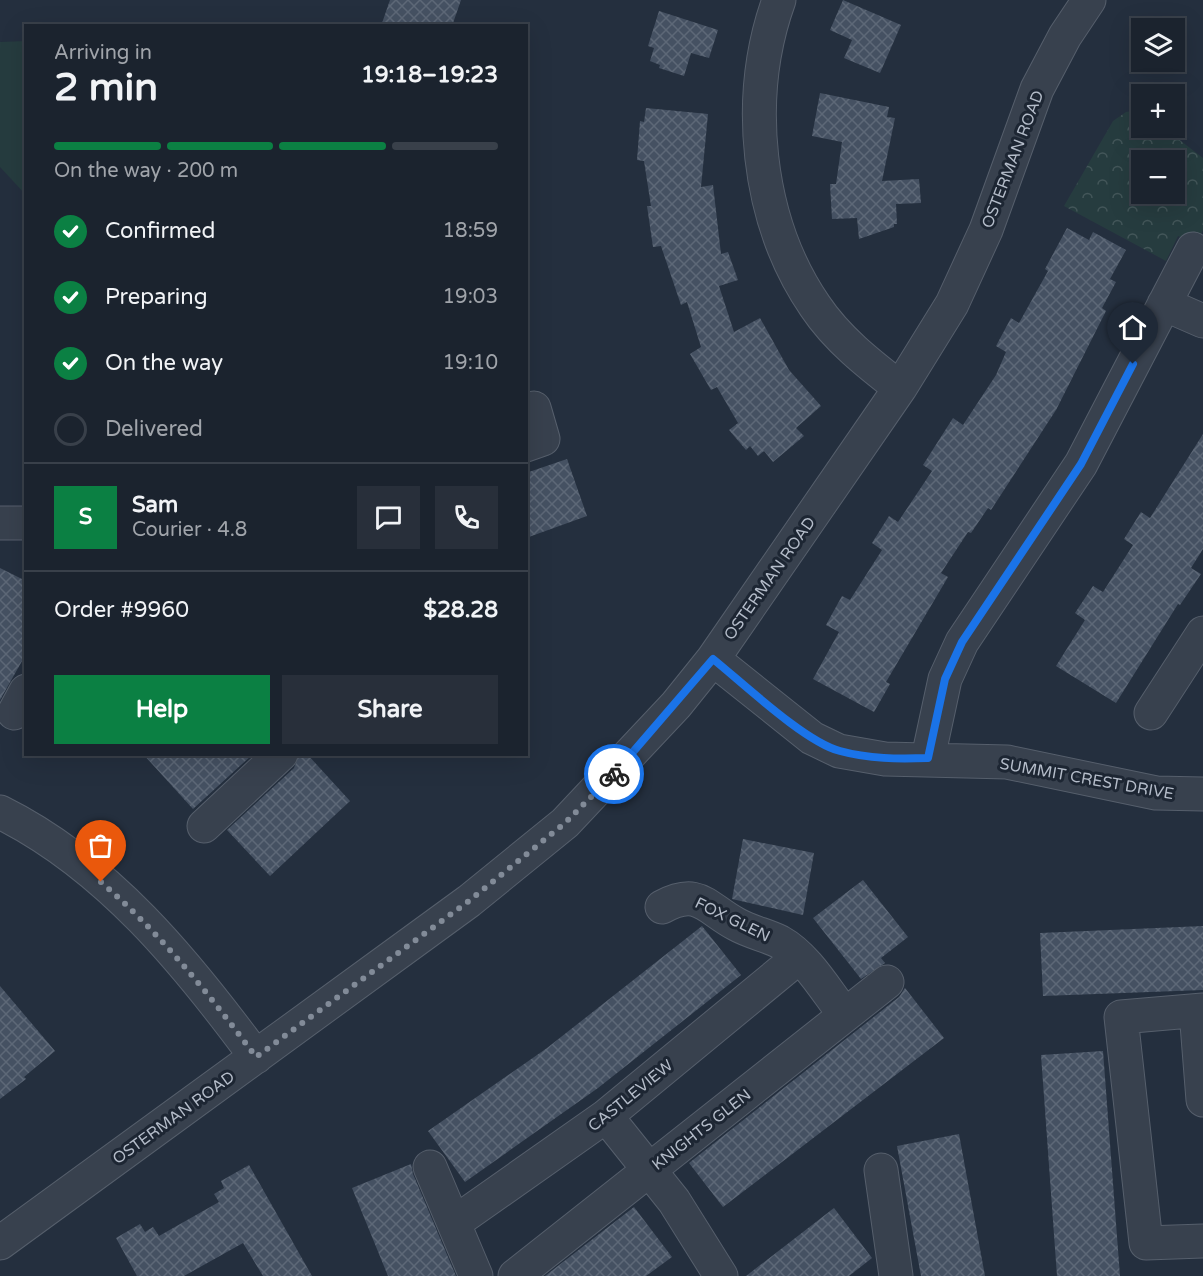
<!DOCTYPE html>
<html lang="en">
<head>
<meta charset="utf-8">
<style>
  :root { --surface:#1b232e; --page:#282f3a; --text:#f1f3f6; --muted:#a0a4aa; --line:#39404a; --accent:#0b8043 }
  body { margin:0; font-family:"Varela Round",sans-serif; background:var(--page); color:var(--text); height:100vh; display:flex; flex-direction:column; font-size:22px; white-space:nowrap }
  * { box-sizing:border-box; margin:0 }
  p { font-size:20px; color:var(--muted) }
  .icon { flex:none; width:33px; height:33px; fill:none; stroke:currentColor; stroke-width:2; stroke-linecap:round; stroke-linejoin:round }
  .map { position:relative; flex:1; overflow:hidden }
  .side { position:absolute; left:24px; top:24px; width:504px; height:732px; display:flex; flex-direction:column; background:var(--surface); border-radius:0px; box-shadow:0 6px 24px #0002,0 0 0 2px var(--line) }
  .side>* { flex:none }
  .buttons { position:absolute; left:1131px; top:18px; display:grid; gap:12px }
  .buttons a { display:grid; place-items:center; width:54px; height:54px; border-radius:0px; background:var(--surface); box-shadow:0 6px 24px #0002,0 0 0 2px var(--line); font-size:30px }
  .pin { position:absolute; display:grid; place-items:center; width:51px; height:51px; color:#fff; margin:-62px -26px; border-radius:50% 50% 50% 0; rotate:-45deg; box-shadow:0 0 6px #0007 }
  .pin .icon { rotate:45deg }
  .courier { position:absolute; display:grid; place-items:center; width:60px; height:60px; margin:-30px; border:4px solid #1a73e8; border-radius:50%; background:#fff; color:#222; box-shadow:0 2px 8px #0007 }
  .summary em { font-style:normal; font-weight:700 }
  .summary div { display:flex; flex-direction:column-reverse }
  .summary { display:flex; align-items:center; justify-content:space-between; height:102px; padding:0 30px }
  h1 { font-size:39px; font-weight:700; line-height:45px }
  .bar { display:grid; grid-template-columns:repeat(4,1fr); gap:9px 6px; align-content:center; height:72px; padding:0 30px }
  .bar i { height:8px; border-radius:4px; background:var(--line) }
  .bar .current { background:var(--accent) }
  .bar p { grid-column:span 4 }
  .line { display:flex; align-items:center; gap:15px; padding:0 30px; border-top:2px solid var(--line) }
  .line div { flex:1 }
  .round { display:grid; place-items:center; flex:none; width:63px; height:63px; border-radius:0px; background:var(--page) }
  ol { padding:0 30px; list-style:none }
  li { display:flex; align-items:center; gap:18px; height:66px }
  li p { margin-inline-start:auto }
  li .icon { padding:6px; border-radius:50%; background:var(--accent); color:#fff; stroke-width:4 }
  li:last-child { color:var(--muted) }
  li i { width:33px; height:33px; border:3px solid var(--line); border-radius:50% }
  .cta { display:flex; gap:12px; margin-top:auto; padding:12px 30px }
  .cta a { flex:1; height:69px; border-radius:0px; background:var(--accent); color:#fff; font-size:24px; font-weight:700; line-height:69px; text-align:center }
  .cta a+a { background:var(--page); color:var(--text) }
  .map>svg:first-child { display:block }
  .grass { fill:#263c3f }
  .park { fill:url(#park-crowns); fill-rule:evenodd }
  .building { fill:url(#building-cross-hatch) }
  .lines { fill:none; stroke-linecap:round; stroke-linejoin:round }
  .minor-casing { stroke:#565f6c; stroke-width:35 }
  .minor { stroke:#38414e; stroke-width:33 }
  .done { stroke:#828b98; stroke-width:6; stroke-dasharray:0 10.8 }
  .route { stroke:#1a73e8; stroke-width:8 }
  .labels { text-anchor:middle; stroke-width:6; stroke-linejoin:round; paint-order:stroke }
  .street-label { font-size:16px; fill:#b4bcc9; stroke:#1d2633 }
</style>
</head>
<body>
<div class="map">
<svg width="1203" height="1276" viewBox="0 0 1203 1276">
  <defs>
    <pattern id="park-crowns" width="20" height="18" patternUnits="userSpaceOnUse" patternTransform="scale(1.5)"><rect width="20" height="18" fill="#263c3f"/><path d="M2 6a3 3 0 1 1 6 0M12 15a3 3 0 1 1 6 0" fill="none" stroke="#435659"/></pattern>
    <pattern id="building-cross-hatch" width="8" height="8" patternUnits="userSpaceOnUse" patternTransform="scale(1.5)"><rect width="8" height="8" fill="#455162"/><path d="M0 0l8 8M0 8l8-8" fill="none" stroke="#5d6877"/></pattern>
  </defs>
  <rect width="100%" height="100%" fill="#242f3e"/>
  <!-- grass -->
  <path class="grass" d="M25,41h1l-1,153 -25,-27v-125z"/>
  <!-- park -->
  <path class="park" d="M1140,110l2,18h22l39,30v72l-7,14 -18,-8 -12,25 -102,-55 49,-85 13,-9zM1142,160h32v34h-32z"/>
  <!-- building -->
  <path class="building" d="M390,0h71l-9,26h-71z
    M843,0l58,25 -21,48 -36,-15 8,-18 -22,-10z
    M659,11l59,19 -9,28 -18,-5 -7,23 -25,-8 1,-3 -10,-4 4,-13 -6,-2z
    M820,93l69,14 -2,10 8,1 -13,63 37,-2 2,24 -25,1 1,20h-3v3l-35,12 -2,-21 -25,1 -2,-35h6l6,-42 -30,-6z
    M646,108l62,6 -7,73 12,-2 8,69 7,-2 10,28 -19,6 15,46 26,-14 29,52 32,36 -25,22 8,8 -31,26 -9,-11 -6,5 -8,-10 -4,4 -17,-20 9,-7 -21,-36 -6,3 -21,-36 11,-7 -14,-45 -6,3 -20,-59 -8,1 -6,-41h4l-7,-45 -7,-1 3,-39 4,1z
    M1067,228l22,12 4,-8 33,18 -16,29 6,3 -14,26 4,3 -50,99 -65,100 -3,-2 -17,25 -3,-1 -27,41 7,4 -62,105 4,2 -16,28 -61,-33 26,-47 -13,-7 16,-29 8,4 32,-50 -10,-7 17,-27 9,6 34,-51 -9,-6 30,-47 10,7 33,-50 10,-23 -10,-6 15,-28 8,5 29,-52 -3,-2z
    M1203,434v115l-12,19 10,6 -21,31 -2,-1 -62,99 -60,-37 29,-46 -10,-7 18,-27 10,6 30,-47 -9,-6 17,-27 9,6z
    M567,459l20,57 -61,22v-65z
    M0,568l26,13v73l-26,46z
    M143,754h110l-60,55z
    M299,754h8l43,47 -80,75 -43,-46 67,-62z
    M743,839l71,14 -11,62 -71,-16z
    M863,880l45,57 -27,21 4,5 -24,16 -48,-61z
    M702,926l39,49 -143,113 -133,94 -37,-51 119,-83z
    M1203,926v64l-160,6 -3,-63z
    M0,986l55,65 -31,26 2,2 -26,20z
    M905,988l39,50 -221,169 -34,-44 210,-166z
    M1103,1051l17,225h-63l-16,-221z
    M959,1134l26,142h-64l-24,-130z
    M411,1164l2,10 43,102h-68l-36,-88z
    M249,1165l63,111h-49l-20,-33 -59,33h-47l-21,-38 24,-14 5,8 8,-5 6,9 60,-34 -5,-8 10,-6 -3,-7z
    M634,1207l38,50 -26,19h-101z
    M834,1208l38,50 -23,18h-103z"/>
  <g class="lines">
    <!-- minor casing -->
    <g class="minor-casing">
      <path id="minor" d="M779,0c-35,97 -23,220 36,306 22,33 54,58 85,82
        M1164,304l39,17
        M526,409l8,-1 9,31 -17,6
        M0,523h26
        M713,659l99,79 27,13 46,8 122,3 149,31 47,1
        M14,713l12,-22
        M1151,713l52,-80
        M928,758l17,-79 17,-37 119,-178 112,-215
        M0,812c107,53 186,150 256,245
        M204,826l77,-72
        M662,907c37,-20 44,1 74,17 14,8 30,11 44,18 27,15 46,49 65,73
        M1203,1010l-82,7 25,226 57,-2
        M1196,1011l7,89
        M606,1116l68,85 47,75
        M430,1167l46,109
        M881,1170l15,106
        M454,1223l152,-107 193,-159
        M0,1243l469,-342 96,-78 111,-118 37,-46 187,-271 52,-84 34,-74 51,-141 28,-53 24,-36
        M515,1276l372,-294"/>
    </g>
    <!-- minor -->
    <use href="#minor" class="minor"/>
  </g>
  <g class="lines">
    <!-- done -->
    <path class="done" d="M101,882c59,51 108,112 155,175l213,-156 96,-78 49,-49"/>
    <!-- route -->
    <path class="route" d="M614,774l99,-115c31,25 92,83 127,92 29,8 58,8 88,7l17,-79 17,-37 119,-178 52,-100"/>
  </g>
  <g class="labels">
    <!-- street labels -->
    <g class="street-label">
      <text transform="translate(1012 159) rotate(-69)" y="6">OSTERMAN ROAD</text>
      <text transform="translate(769 578) rotate(-55)" y="6">OSTERMAN ROAD</text>
      <text transform="translate(1087 778) rotate(10)" y="6">SUMMIT CREST DRIVE</text>
      <text transform="translate(733 919) rotate(26)" y="6">FOX GLEN</text>
      <text transform="translate(630 1095) rotate(-39)" y="6">CASTLEVIEW</text>
      <text transform="translate(173 1117) rotate(-36)" y="6">OSTERMAN ROAD</text>
      <text transform="translate(701 1129) rotate(-38)" y="6">KNIGHTS GLEN</text>
    </g>
  </g>
</svg>
<div class="buttons">
<a><svg class="icon" aria-label="layers" viewBox="0 0 24 24"><path d="M12 4l9 5-9 5-9-5zM3 14l9 5 9-5"/></svg></a>
<a>+</a>
<a>−</a>
</div>
<div class="pin" style="left:101px;top:882px;background:#ea580c"><svg class="icon" aria-label="bag" viewBox="0 0 24 24"><path d="M5 8h14l-1 12H6zM9 8a3 3 0 0 1 6 0"/></svg></div>
<div class="pin" style="left:1133px;top:364px;background:#1f2937"><svg class="icon" aria-label="home" viewBox="0 0 24 24"><path d="M3 11l9-7 9 7M6 9v11h12V9"/></svg></div>
<div class="courier" style="left:614px;top:774px"><svg class="icon" aria-label="bike" viewBox="0 0 24 24"><circle cx="6" cy="16" r="4"/><circle cx="18" cy="16" r="4"/><path d="M6 16l4-8h5l3 8M10 8l3 8H6M13 5h3"/></svg></div>
<section class="side">
<div class="summary"><div><h1>2 min</h1><p>Arriving in</p></div><em>19:18–19:23</em></div>
<div class="bar"><i class="current"></i><i class="current"></i><i class="current"></i><i></i><p>On the way · 200 m</p></div>
<ol>
<li><svg class="icon" aria-label="check" viewBox="0 0 24 24"><path d="M5 12l5 5 9-10"/></svg>Confirmed<p>18:59</p></li>
<li><svg class="icon" aria-label="check" viewBox="0 0 24 24"><path d="M5 12l5 5 9-10"/></svg>Preparing<p>19:03</p></li>
<li><svg class="icon" aria-label="check" viewBox="0 0 24 24"><path d="M5 12l5 5 9-10"/></svg>On the way<p>19:10</p></li>
<li><i></i>Delivered</li>
</ol>
<div class="line" style="height:108px"><b class="round" style="background:var(--accent);color:#fff">S</b><div><b>Sam</b><p>Courier · 4.8</p></div><a class="round"><svg class="icon" aria-label="chat" viewBox="0 0 24 24"><path d="M4 5h16v11H9l-5 4z"/></svg></a><a class="round"><svg class="icon" aria-label="phone" viewBox="0 0 24 24"><path d="M5 4h4l2 5-3 2q2 4 5 5l2-3 5 2v4C11 20 4 13 5 4z"/></svg></a></div>
<div class="line" style="height:78px"><div>Order #9960</div><b>$28.28</b></div>
<div class="cta"><a>Help</a><a>Share</a></div>
</section>
</div>
</body>
</html>
